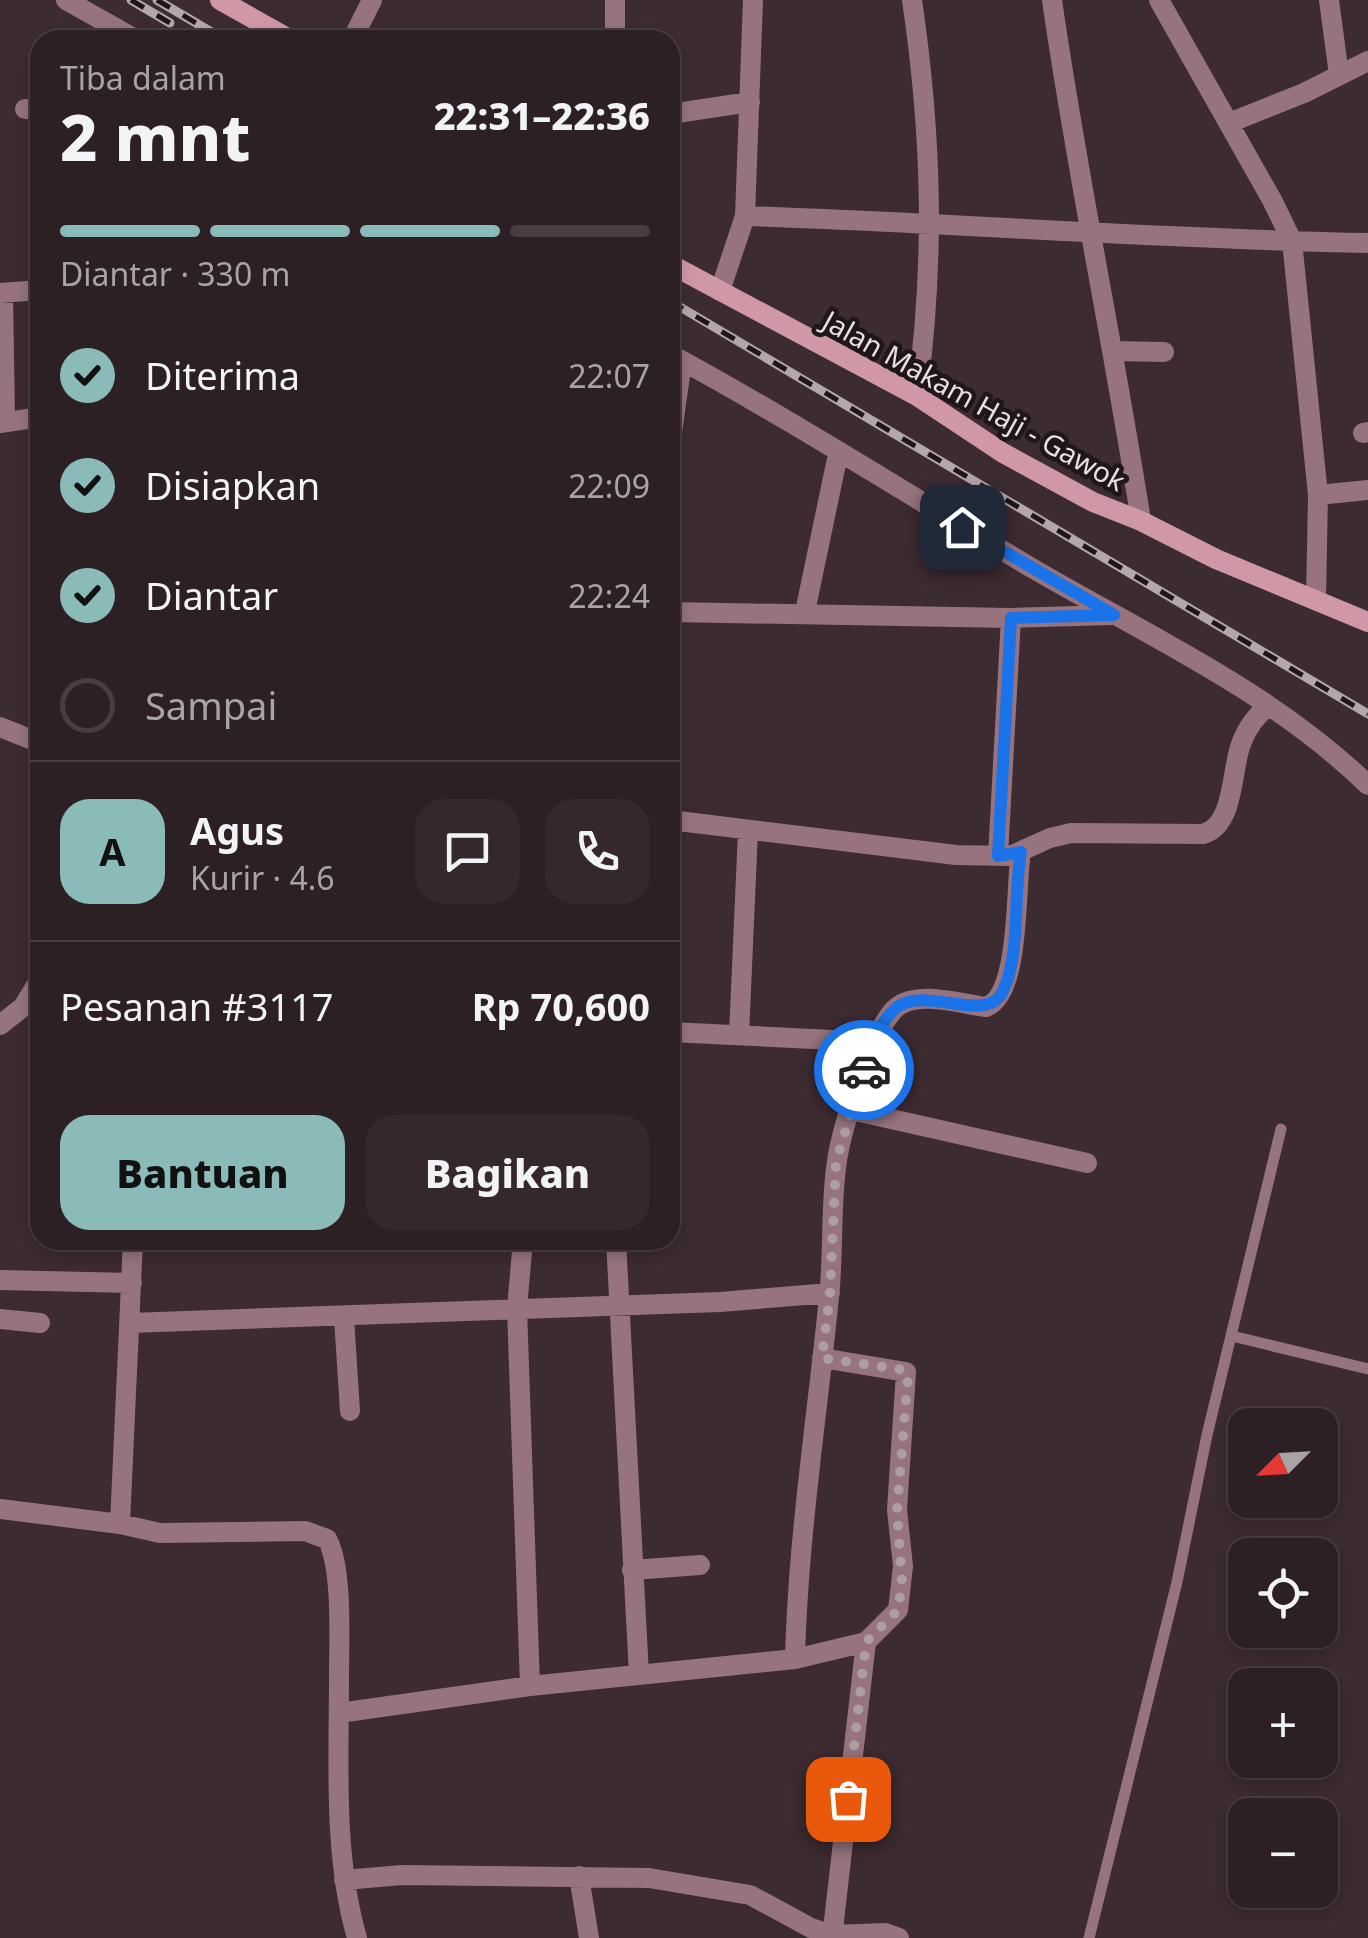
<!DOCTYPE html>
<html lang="id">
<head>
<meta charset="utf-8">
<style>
  :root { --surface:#2d2024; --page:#35282c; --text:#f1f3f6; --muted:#a7a3a6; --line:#483e41; --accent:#8bbbb9 }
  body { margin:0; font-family:"Noto Sans",sans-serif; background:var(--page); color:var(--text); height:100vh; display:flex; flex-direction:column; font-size:38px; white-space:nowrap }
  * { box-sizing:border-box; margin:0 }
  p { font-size:32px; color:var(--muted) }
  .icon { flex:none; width:55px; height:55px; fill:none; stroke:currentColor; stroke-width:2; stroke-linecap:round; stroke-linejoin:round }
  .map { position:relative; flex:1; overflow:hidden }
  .details { position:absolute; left:30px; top:30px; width:650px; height:1220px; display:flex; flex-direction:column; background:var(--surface); border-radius:30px; box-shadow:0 5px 15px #0003,0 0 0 2px var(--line) }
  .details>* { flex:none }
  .needle { width:65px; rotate:246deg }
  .controls { position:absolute; left:1228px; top:1408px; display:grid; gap:20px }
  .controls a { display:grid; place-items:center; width:110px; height:110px; border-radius:20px; background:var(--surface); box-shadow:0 5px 15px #0003,0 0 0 2px var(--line); font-size:50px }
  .pin { position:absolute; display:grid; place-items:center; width:85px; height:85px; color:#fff; margin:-42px; border-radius:20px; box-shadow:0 5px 15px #0006 }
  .courier { position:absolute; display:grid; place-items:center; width:100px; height:100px; margin:-50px; border:8px solid #1a73e8; border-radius:50%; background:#fff; color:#222; box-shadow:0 2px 12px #0007 }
  .summary em { font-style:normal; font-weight:800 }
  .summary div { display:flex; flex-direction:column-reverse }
  .summary { display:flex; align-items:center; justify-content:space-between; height:170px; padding:0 30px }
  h1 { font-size:65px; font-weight:800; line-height:75px }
  .bar { display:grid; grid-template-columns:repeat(4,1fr); gap:15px 10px; align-content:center; height:120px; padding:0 30px }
  .bar i { height:12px; border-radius:8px; background:var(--line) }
  .bar .on { background:var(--accent) }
  .bar p { grid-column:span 4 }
  .line { display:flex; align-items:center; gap:25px; padding:0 30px; border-top:2px solid var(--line) }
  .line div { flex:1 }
  .round { display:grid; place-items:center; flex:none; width:105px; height:105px; border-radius:30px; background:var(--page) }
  ol { padding:0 30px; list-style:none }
  li { display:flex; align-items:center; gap:30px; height:110px }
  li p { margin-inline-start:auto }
  li .icon { padding:10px; border-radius:50%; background:var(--accent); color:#111; stroke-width:4 }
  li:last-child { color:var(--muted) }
  li i { width:55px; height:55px; border:5px solid var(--line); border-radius:50% }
  .cta { display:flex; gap:20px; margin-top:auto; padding:20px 30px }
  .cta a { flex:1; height:115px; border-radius:30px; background:var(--accent); color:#111; font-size:40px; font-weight:800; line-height:115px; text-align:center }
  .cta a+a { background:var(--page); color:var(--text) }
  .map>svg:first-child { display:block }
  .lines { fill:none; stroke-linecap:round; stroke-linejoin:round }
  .lane { stroke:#96737d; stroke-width:11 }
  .street { stroke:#96737d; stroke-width:20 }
  .secondary { stroke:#d098a7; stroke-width:20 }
  .rail-casing { stroke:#b4a7ab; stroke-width:9 }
  .rail { stroke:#1e1618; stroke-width:5; stroke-dasharray:15; stroke-linecap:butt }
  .done { stroke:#ac9fa3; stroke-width:10; stroke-dasharray:0 18 }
  .route { stroke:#1a73e8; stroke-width:12 }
  .labels { text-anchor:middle; stroke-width:9; stroke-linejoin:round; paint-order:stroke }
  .street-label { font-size:28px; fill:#e9dee1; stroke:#1e1618 }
</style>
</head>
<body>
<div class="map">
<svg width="1368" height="1938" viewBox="0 0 1368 1938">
  <rect width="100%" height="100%" fill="#3c2b30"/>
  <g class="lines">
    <!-- lane -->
    <path class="lane" d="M1232,1336l136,33
      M1089,1938l88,-356 30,-147 74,-306"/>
    <!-- street -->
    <path class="street" d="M66,0l71,40
      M615,0v40
      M912,0c20,136 23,259 5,396
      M1052,0c25,175 62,347 89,521
      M1159,0l113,200 20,41 26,254 -2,104
      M1329,0l10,75
      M464,39v1
      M352,40l20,-40
      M25,109h15
      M670,114l80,-12
      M1229,123l75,-30 64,-32
      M745,216c208,7 415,23 623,27
      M720,291l25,-75 8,-216
      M0,293l40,-3
      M3,293l2,129
      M1114,351l50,1
      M670,354c125,68 245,145 367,217 114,66 236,122 331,214
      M0,423l40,-6
      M1363,433l5,-1
      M670,447l12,-86
      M1318,495l50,-5
      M670,612l341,6 100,-3
      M805,612l33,-158
      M0,727l40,16
      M670,820l286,35 54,1 40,-18 21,-5 132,1c32,-9 28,-64 38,-90 6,-17 15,-27 27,-39
      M998,856l13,-238
      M0,1025l23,-18 17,-28
      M670,1032l204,10
      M739,1035l9,-204
      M851,1110l236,53
      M523,1240l-6,68 13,378
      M616,1240l23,435
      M0,1280l132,3
      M344,1318l6,93
      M0,1319l40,4
      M130,1323l590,-21 110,-9
      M0,1509l120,15 40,9 145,-2 22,8c16,28 12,103 12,137 0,86 -6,179 18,262
      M120,1524l13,-284
      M632,1570l68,-5
      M795,1659l71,-17 32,-32 5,-44 -6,-56 9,-138 -84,-14
      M339,1713l191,-27 265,-27c3,-122 22,-241 34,-362 5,-45 1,-91 8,-136 4,-32 36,-135 60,-154 21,-17 64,-3 89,0 35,-12 29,-121 35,-155
      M579,1876l10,62
      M344,1880l58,-5 247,3 101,17 61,33 20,7 54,-2 14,5
      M832,1938l34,-296"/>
    <!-- secondary -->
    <path class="secondary" d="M220,0l71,40
      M670,264l247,132 86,57 90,49 48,19 75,38 152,63"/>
    <!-- rail casing -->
    <g class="rail-casing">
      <path id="rail" d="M131,0l39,23
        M157,0l68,40
        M670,301l698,413"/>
    </g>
    <!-- rail -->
    <use href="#rail" class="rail"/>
  </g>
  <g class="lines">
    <!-- done -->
    <path class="done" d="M848,1799l18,-157 32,-32 4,-28 -5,-72 11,-134 -4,-6 -82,-12 8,-65 6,-131 28,-92"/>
    <!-- route -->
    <path class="route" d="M864,1070c8,-21 14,-47 32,-62 30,-24 91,18 107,-17 18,-39 10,-96 18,-139l-23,4 13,-238 103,-3 -152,-88"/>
  </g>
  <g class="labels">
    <!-- street labels -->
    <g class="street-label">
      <text transform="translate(974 401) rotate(29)" y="10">Jalan Makam Haji - Gawok</text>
    </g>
  </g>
</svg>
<div class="controls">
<a><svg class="needle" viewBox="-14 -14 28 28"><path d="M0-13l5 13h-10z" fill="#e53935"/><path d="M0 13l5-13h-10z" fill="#a7a3a6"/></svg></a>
<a><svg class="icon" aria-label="locate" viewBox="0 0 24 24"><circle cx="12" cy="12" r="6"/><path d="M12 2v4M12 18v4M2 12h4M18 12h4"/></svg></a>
<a>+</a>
<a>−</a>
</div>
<div class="pin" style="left:848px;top:1799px;background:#ea580c"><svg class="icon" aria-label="bag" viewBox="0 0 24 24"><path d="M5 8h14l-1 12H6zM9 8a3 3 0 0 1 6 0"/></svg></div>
<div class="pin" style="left:962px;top:527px;background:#1f2937"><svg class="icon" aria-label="home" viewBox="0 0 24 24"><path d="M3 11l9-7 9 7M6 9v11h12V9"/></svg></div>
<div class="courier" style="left:864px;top:1070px"><svg class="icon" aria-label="car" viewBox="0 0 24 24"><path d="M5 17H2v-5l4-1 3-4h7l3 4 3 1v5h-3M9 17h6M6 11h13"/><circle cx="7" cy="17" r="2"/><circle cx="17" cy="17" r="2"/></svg></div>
<section class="details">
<div class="summary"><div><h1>2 mnt</h1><p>Tiba dalam</p></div><em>22:31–22:36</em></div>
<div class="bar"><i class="on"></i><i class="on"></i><i class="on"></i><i></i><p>Diantar · 330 m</p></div>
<ol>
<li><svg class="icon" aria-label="check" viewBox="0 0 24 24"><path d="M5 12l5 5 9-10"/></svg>Diterima<p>22:07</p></li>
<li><svg class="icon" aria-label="check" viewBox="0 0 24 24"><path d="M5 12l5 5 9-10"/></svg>Disiapkan<p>22:09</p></li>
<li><svg class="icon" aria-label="check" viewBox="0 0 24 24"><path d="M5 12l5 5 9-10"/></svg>Diantar<p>22:24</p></li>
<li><i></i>Sampai</li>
</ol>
<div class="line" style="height:180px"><b class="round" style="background:var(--accent);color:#111">A</b><div><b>Agus</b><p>Kurir · 4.6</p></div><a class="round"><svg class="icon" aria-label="chat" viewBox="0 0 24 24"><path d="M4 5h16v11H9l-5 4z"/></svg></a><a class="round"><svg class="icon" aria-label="phone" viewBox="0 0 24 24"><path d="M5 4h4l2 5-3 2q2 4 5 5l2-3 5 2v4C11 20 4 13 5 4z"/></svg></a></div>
<div class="line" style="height:130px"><div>Pesanan #3117</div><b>Rp 70,600</b></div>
<div class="cta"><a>Bantuan</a><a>Bagikan</a></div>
</section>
</div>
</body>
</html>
